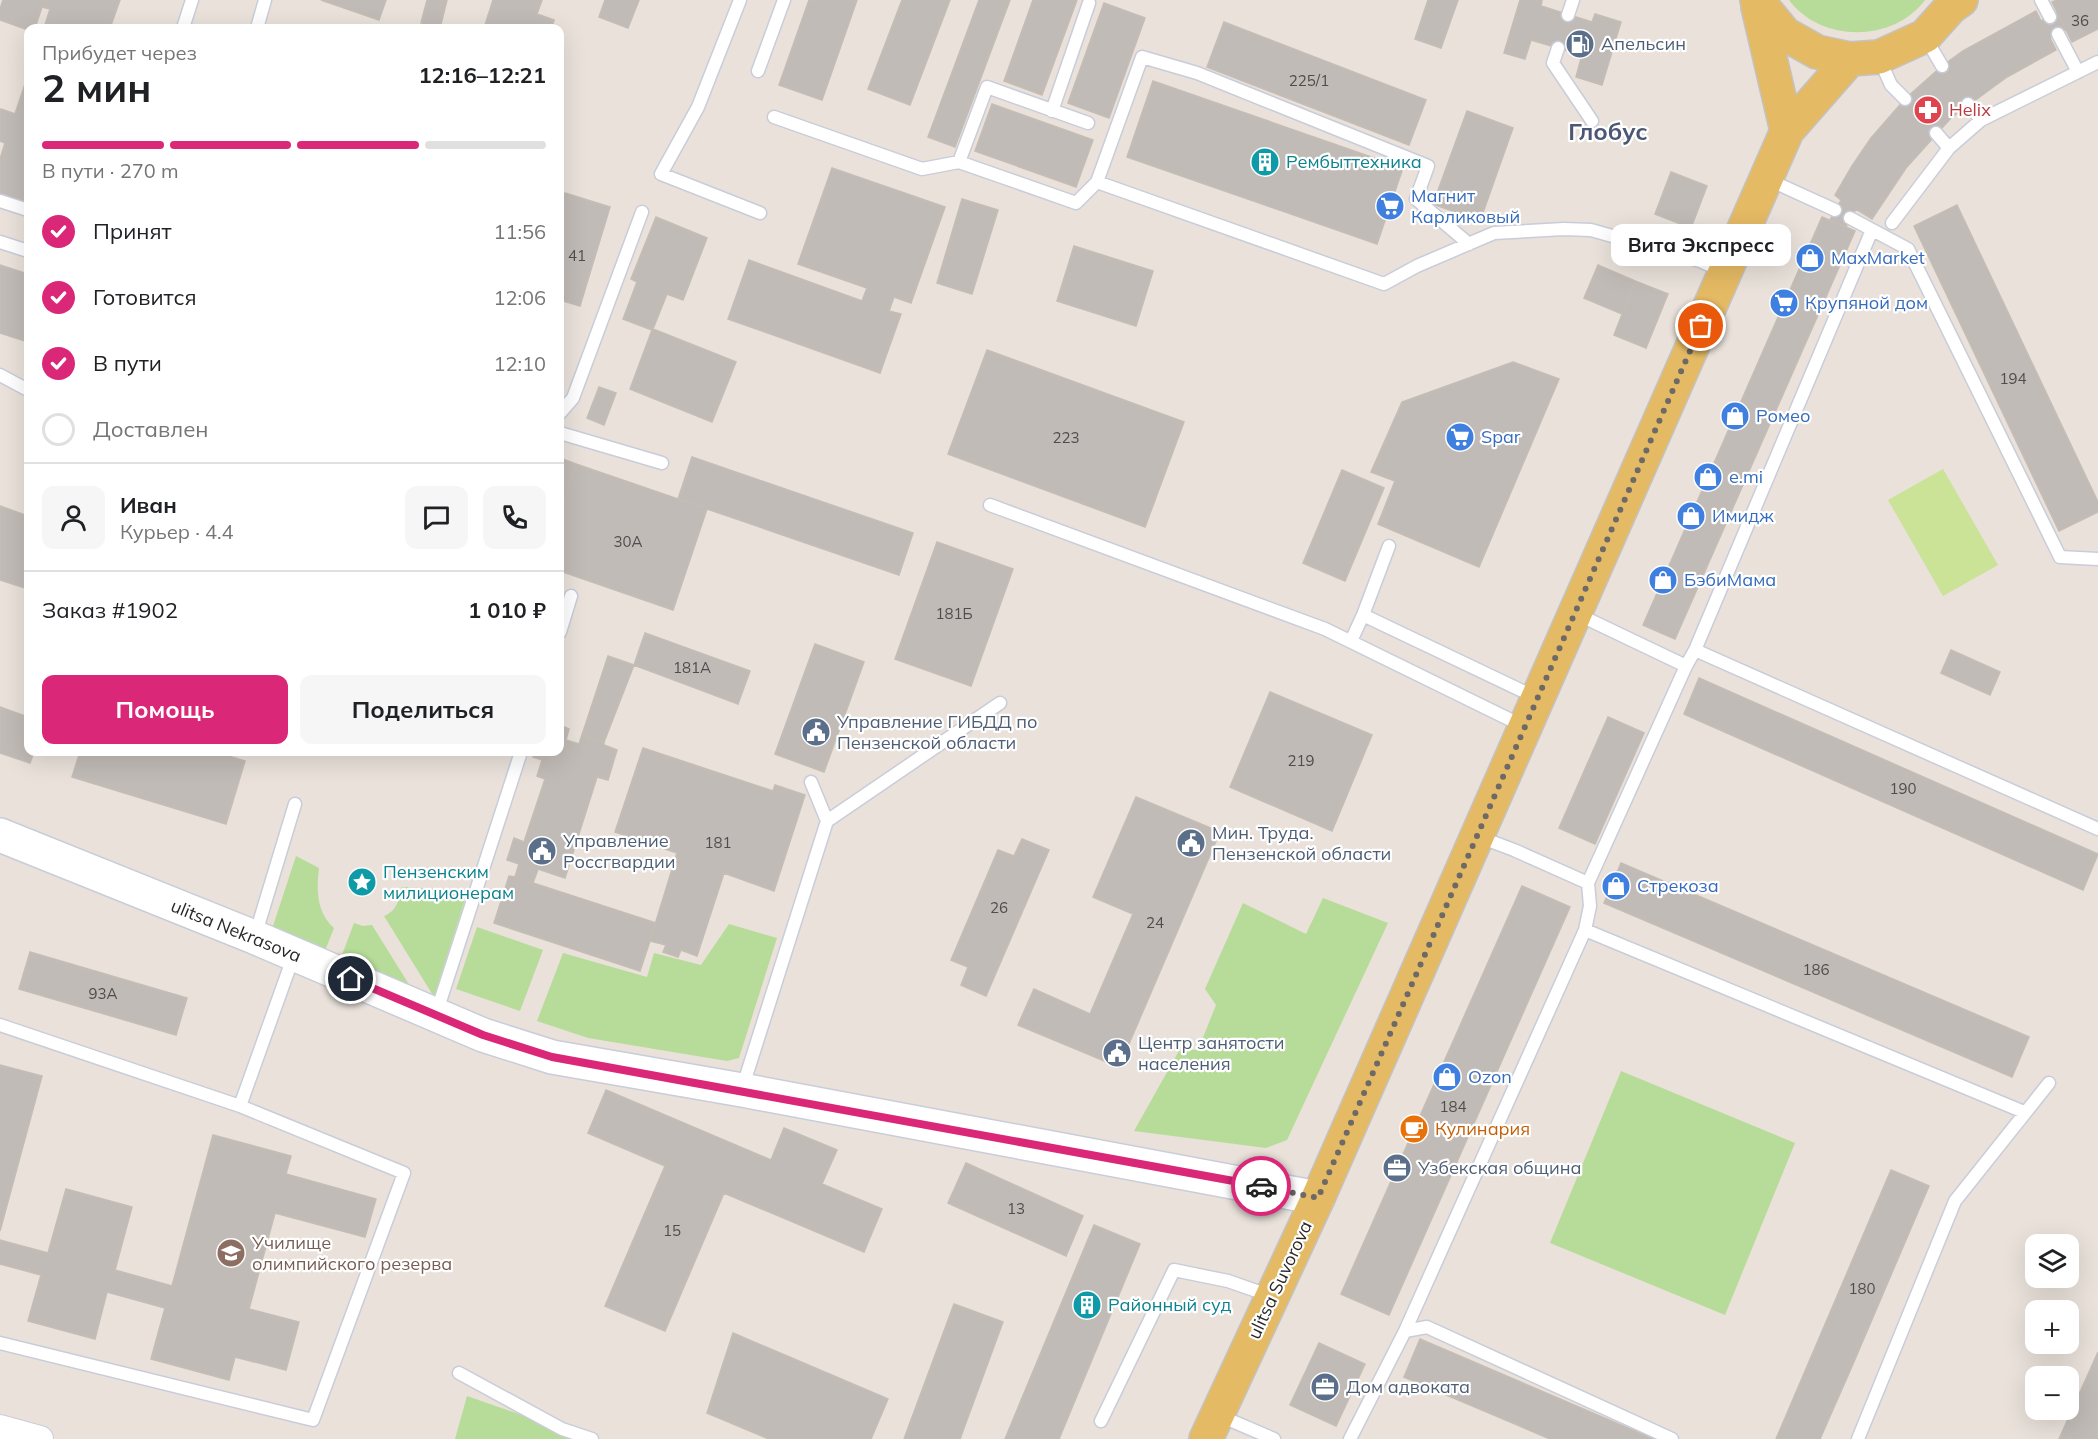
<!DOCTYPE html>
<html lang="ru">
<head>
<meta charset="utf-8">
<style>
  :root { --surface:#fff; --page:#f6f6f6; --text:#202124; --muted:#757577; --line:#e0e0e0; --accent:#db2777 }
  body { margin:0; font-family:Mulish,sans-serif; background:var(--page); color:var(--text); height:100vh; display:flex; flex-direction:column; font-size:22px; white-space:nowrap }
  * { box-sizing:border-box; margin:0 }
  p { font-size:20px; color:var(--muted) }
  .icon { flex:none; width:33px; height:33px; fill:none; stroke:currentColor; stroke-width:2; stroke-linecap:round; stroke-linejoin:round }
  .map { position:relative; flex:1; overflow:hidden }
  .side { position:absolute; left:24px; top:24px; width:540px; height:732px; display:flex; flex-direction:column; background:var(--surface); border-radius:12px; box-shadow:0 6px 24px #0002 }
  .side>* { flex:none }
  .controls { position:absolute; left:2025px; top:1234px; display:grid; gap:12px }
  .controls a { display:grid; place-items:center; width:54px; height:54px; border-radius:12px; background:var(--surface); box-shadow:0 6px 24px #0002; font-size:30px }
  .pin { position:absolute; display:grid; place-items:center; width:51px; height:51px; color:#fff; margin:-26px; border:3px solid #fff; border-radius:50%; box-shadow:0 2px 6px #0007 }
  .courier { position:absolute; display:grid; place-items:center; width:60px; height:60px; margin:-30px; border:4px solid #db2777; border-radius:50%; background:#fff; color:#222; box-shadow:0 2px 8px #0007 }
  .bubble { position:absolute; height:42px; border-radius:12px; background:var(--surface); box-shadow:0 6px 24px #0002; font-size:20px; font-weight:700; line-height:42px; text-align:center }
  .overview em { font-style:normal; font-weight:700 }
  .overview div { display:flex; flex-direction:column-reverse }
  .overview { display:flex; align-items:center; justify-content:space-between; height:102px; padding:0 18px }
  h1 { font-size:39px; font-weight:700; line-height:45px }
  .bar { display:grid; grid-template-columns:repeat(4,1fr); gap:9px 6px; align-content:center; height:72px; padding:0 18px }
  .bar i { height:8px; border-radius:4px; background:var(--line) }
  .bar .selected { background:var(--accent) }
  .bar p { grid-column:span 4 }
  .line { display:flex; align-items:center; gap:15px; padding:0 18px; border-top:2px solid var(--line) }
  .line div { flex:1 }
  .round { display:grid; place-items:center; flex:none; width:63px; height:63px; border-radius:12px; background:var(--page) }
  ol { padding:0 18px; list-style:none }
  li { display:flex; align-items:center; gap:18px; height:66px }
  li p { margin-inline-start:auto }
  li .icon { padding:6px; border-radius:50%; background:var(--accent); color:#fff; stroke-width:4 }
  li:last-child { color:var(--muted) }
  li i { width:33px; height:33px; border:3px solid var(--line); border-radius:50% }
  .button { display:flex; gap:12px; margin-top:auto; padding:12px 18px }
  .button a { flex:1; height:69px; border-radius:12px; background:var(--accent); color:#fff; font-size:24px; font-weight:700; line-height:69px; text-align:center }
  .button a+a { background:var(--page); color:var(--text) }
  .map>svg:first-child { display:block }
  .green { fill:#b7dc9a }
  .pitch { fill:#cae397 }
  .building { fill:#c1bbb7; stroke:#c4bdb4; stroke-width:1.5 }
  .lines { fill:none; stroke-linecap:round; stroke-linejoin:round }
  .service-casing { stroke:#c9cdd9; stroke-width:15 }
  .minor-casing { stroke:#c9cdd9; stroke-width:28 }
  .secondary-casing { stroke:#c9cdd9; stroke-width:36 }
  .primary-casing { stroke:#c3c3c3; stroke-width:36 }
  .service { stroke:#fff; stroke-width:12 }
  .minor { stroke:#fff; stroke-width:26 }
  .secondary { stroke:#fff; stroke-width:33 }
  .primary { stroke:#e5ba64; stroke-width:33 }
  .done { stroke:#6c6966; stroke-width:6; stroke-dasharray:0 10.8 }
  .route { stroke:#db2777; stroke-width:8 }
  .labels { text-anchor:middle; stroke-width:4.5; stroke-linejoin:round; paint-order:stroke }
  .number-label { font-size:15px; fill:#4e4d4c }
  .service-label { font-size:18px; fill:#4e5e75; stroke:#fff; text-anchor:start }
  .health-label { font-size:18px; fill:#be3a42; stroke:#fff; text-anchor:start }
  .culture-label { font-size:18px; fill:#0d838f; stroke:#fff; text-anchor:start }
  .shop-label { font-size:18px; fill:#366cbe; stroke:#fff; text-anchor:start }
  .street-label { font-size:18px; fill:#282828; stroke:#fff }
  .food-label { font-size:18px; fill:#c56008; stroke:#fff; text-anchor:start }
  .education-label { font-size:18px; fill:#785e54; stroke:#fff; text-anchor:start }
  .district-label { font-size:24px; font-weight:bold; fill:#4c5774; stroke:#fff }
</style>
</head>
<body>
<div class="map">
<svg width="2098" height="1439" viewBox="0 0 2098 1439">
  <rect width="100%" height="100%" fill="#e9e1da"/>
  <!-- green -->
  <path class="green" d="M1789,0h136c-32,43 -104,43 -136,0z
    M296,856l23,12c-3,22 -2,46 15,60l-11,28 -52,-24z
    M402,887l62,3v13l-30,94 -50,-81c13,-5 15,-16 18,-29z
    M1323,898l65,25 -101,217 -21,8 -132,-17 46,-82 18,1 18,-45 -11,-16 38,-86 63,31z
    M354,923l9,3 9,-1 46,74 -79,-36z
    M729,924l48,14 -38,120 -12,3 -139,-23 -51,-17 26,-68 84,24 7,-24 47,12z
    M477,927l66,23 -23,61 -64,-22z
    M1621,1071l174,72 -70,172 -175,-72z
    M467,1396l95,33 21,10h-128z"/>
  <!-- pitch -->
  <path class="pitch" d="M1943,469l55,96 -55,31 -55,-96z"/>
  <!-- building -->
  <path class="building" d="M3,0h117l-10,28h-66l6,-19 -8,-2 -7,21 -7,2 -28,-10v-11z
    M321,0h65l-7,20z
    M427,0h20l-7,28 -19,-5z
    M493,0h49l-5,14 17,6 -2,8 -18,-1 -1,1h-49z
    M605,0h34l-11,28 -29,-11z
    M809,0h48l-35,100 -43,-15z
    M902,0h48l-40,105 -42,-16z
    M979,0h31l-55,147 -27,-10z
    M1033,0h44l-35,95 -38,-14z
    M1428,0h30l-17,48 -26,-9z
    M1520,0h22l-1,6 51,16 3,-8 26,8 -19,63 -26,-8 6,-22 -51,-15 -6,19 -21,-6z
    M2057,0h41v29l-26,13 -20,-40z
    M1104,3l41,15 -36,100 -41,-15z
    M2036,11l5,10 16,-8 9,17 -16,8 6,12 -49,27 -56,41 -45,50 -34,51 -16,-10 -10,18 -16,-7 11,-20 -6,-5 17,-29 19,-28 34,-39 37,-33 21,-15z
    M1224,22l202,78 -17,45 -202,-78z
    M28,75v131l-28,-9v-38l5,-16 -5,-2v-29l1,-3 14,5z
    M1153,81l250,87 -26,76 -250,-87z
    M992,104l101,36 -17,47 -101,-36z
    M1467,111l46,17 -33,93 -47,-17z
    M832,168l113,39 -34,96 -17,-6 -5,14 12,3 -21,59 -152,-54 21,-59 113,41 5,-13 -69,-24z
    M1671,172l36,14 -16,42 -36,-14z
    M565,193l45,14 -30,99 -20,-6v-89z
    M962,199l36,11 -26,84 -35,-11z
    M1957,205l141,297v10l-39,19 -145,-305z
    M656,217l51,21 -24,62 -16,-6 -14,35 83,33 -24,60 -82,-33 22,-59 -29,-11 14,-37 -6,-3z
    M1822,217l33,14 -180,408 -32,-14z
    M1074,246l79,25 -17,55 -79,-25z
    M0,265l28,9v68l-28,-9z
    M1598,265l37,16 -13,33 -38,-16z
    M1635,281l33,13 -22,54 -32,-13z
    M987,350l197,72 -39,105 -197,-73z
    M1513,362l46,17 -80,188 -101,-43 17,-43 -24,-9 31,-70z
    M599,387l17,6 -12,32 -17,-7z
    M692,457l221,76 -14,42 -221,-76z
    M560,458l16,6 -16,49z
    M576,464l131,45 -34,101 -113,-39v-58z
    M1342,470l42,18 -39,93 -42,-18z
    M0,506l28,10v73l-28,-9z
    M937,542l76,27 -42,117 -76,-27z
    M645,633l105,38 -12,33 -104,-39z
    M815,644l49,18 -40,110 -49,-18z
    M1951,650l49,22 -10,23 -49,-22z
    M608,656l26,9 -30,77 -22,-7z
    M1699,678l399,176 -15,36 -399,-176z
    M1270,692l102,43 -40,96 -102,-44z
    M0,707l28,10v35h6l-4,11 -30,-10z
    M1608,717l36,16 -49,111 -36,-16z
    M560,725l9,4 -3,11 13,4 3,-9 22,7v3l13,5 -9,30 -11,-3 -32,101 -27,-9 -5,14 123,40 -16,48 -146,-48 15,-47 6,1 4,-13 -12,-4 7,-22 10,4 21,-63 -8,-3 5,-16 -9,-3 1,-5h26z
    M643,748l130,43 2,-6 30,10 -31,96 -50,-18 -27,83 -16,-6 -3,7 -15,-5 3,-7 -16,-4 27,-88 -62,-21z
    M80,752h136l29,9 -19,63 -154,-47z
    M1136,797l84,35 -101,235 -101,-42 16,-36 56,25 43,-100 -40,-17z
    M1022,839l27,11 -63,146 -25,-11 7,-18 -17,-7 47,-110 16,6z
    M1621,863l408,174 -17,40 -408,-174z
    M1522,886l48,21 -181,408 -48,-21z
    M30,952l157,46 -11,37 -157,-46z
    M0,1065l42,11 -42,155z
    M606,1090l165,70 13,-32 53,22 -15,34 60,25 -18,43 -140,-59 -59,138 -60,-25 60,-140 -77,-33z
    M213,1135l78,21 -5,18 90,25 -11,38 -90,-24 -26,96 50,13 -13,48 -51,-13 -6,23 -78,-21 14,-51 -58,-16 -12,47 -67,-18 13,-46 -41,-11v-24l48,13 18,-64 66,18 -17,63 57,16z
    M966,1163l117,53 -17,40 -118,-53z
    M1891,1170l38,16 -76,178 -33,75h-44z
    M1094,1225l46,19 -81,195h-54z
    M954,1304l49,18 -43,117h-56z
    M733,1333l155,66 -17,40h-102l-62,-26z
    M1420,1339l182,78 52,22h-104l-146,-62z
    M1319,1343l46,21 -29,62 -46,-21z
    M2098,1352v87h-39z"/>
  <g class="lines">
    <!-- service casing -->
    <g class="service-casing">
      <path id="service" d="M740,0l-42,107 -37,67 99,39
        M2041,0l9,17
        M1568,15l5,-15
        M183,28l9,-28
        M257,28l8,-28
        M2058,34l20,38
        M1925,37l17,29
        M1558,48l-5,15 39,58
        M1879,58l12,27 14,14
        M758,71l26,-71
        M1968,104l13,16
        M1052,111l37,-108
        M774,117l148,52 37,-7
        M1088,123l-101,-36 -28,75 117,41 21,-21
        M1936,133l13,15
        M1767,179l68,31
        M0,201l28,9
        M1850,218l58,31 152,308 38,2
        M1892,223l57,-75 32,-28 117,-58
        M0,242l28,9
        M1469,244l-53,-45 12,-33 -231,-93 -55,-16 -45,125 287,102 33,-18 77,-33 70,-4 27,1 109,31 23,10
        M0,375l28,15
        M560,413l13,-15 69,-186
        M560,433l102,30
        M990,505l335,124 198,97
        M1575,613l111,53 9,-16 403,179
        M1363,615l26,-69
        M560,632l11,-36
        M1351,641l12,-26 172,82
        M1695,650l177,-420
        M811,782l16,39
        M1477,836l37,14 74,33 2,23 -5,24 -180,401 22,-4 245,112
        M1588,883l98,-217
        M1585,930l439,182
        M255,936l40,-132
        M436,1014l85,-262
        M0,1025l240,81 164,67 -91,247 -313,-77
        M742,1089l85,-268 173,-118
        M240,1106l54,-151
        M459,1373l103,56 30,10
        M1218,1415l56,24
        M1101,1421l73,-151 54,11 43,15
        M1350,1439l55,-108
        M1858,1439l97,-238 94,-118"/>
    </g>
    <!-- minor casing -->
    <g class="minor-casing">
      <path id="minor" d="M0,1428l40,11"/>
    </g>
    <!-- secondary casing -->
    <g class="secondary-casing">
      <path id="secondary" d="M0,835l254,102 229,98 69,22 190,33 576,108"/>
    </g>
    <!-- primary casing -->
    <g class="primary-casing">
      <path id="primary" d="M1757,0l28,34 32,18 33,7 29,-2 46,-21 26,-29 10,-7
        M1758,7l29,124
        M1206,1439l112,-241 469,-1067 63,-72"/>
    </g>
    <!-- service -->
    <use href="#service" class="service"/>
    <!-- minor -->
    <use href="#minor" class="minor"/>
    <!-- secondary -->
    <use href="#secondary" class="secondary"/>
    <!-- primary -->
    <use href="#primary" class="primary"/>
  </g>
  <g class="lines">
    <!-- done -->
    <path class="done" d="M1261,1186l57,12 383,-872"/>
    <!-- route -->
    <path class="route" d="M351,979l132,56 69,22 709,129"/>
  </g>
  <!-- icons -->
  <defs>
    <g id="fuel-disc" transform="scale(1.5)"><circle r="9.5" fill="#5c6f8a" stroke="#fff"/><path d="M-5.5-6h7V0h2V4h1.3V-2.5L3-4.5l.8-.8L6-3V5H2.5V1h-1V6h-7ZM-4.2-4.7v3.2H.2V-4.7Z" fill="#fff"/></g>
    <g id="pharmacy-disc" transform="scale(1.5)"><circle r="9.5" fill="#e0444e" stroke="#fff"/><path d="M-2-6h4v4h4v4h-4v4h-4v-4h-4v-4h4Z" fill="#fff"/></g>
    <g id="building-disc" transform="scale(1.5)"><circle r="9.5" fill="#0f9aa8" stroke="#fff"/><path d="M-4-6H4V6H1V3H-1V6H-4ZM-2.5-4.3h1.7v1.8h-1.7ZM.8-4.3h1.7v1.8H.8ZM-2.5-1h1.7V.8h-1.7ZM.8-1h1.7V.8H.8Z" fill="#fff"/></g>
    <g id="supermarket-disc" transform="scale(1.5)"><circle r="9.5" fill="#3f7fe0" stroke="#fff"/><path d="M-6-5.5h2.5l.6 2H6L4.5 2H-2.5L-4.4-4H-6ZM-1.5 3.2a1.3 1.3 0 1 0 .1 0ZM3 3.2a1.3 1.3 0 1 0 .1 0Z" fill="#fff"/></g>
    <g id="shop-disc" transform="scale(1.5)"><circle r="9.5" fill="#3f7fe0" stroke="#fff"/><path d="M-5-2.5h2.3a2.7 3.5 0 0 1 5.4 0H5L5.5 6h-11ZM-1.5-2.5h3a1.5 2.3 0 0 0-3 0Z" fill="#fff"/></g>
    <g id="civic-disc" transform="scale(1.5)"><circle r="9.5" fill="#5c6f8a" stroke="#fff"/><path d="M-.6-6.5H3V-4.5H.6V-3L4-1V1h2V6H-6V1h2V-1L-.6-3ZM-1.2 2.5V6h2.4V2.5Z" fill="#fff"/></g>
    <g id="sight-disc" transform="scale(1.5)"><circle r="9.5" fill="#0f9aa8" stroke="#fff"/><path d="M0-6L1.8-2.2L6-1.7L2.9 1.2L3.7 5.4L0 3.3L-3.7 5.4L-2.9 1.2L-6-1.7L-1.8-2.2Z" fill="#fff"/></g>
    <g id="cafe-disc" transform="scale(1.5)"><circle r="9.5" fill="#e8710a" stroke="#fff"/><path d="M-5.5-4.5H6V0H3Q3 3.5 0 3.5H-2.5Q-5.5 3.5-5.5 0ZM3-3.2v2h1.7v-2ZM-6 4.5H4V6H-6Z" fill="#fff"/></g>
    <g id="office-disc" transform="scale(1.5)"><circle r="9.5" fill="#5c6f8a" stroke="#fff"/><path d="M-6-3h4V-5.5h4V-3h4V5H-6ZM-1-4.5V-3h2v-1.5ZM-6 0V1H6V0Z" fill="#fff"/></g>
    <g id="school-disc" transform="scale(1.5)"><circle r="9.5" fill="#8d6e63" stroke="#fff"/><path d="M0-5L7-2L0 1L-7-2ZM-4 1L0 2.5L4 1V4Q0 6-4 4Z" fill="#fff"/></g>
  </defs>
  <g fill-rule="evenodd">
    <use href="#fuel-disc" x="1580" y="44"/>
    <use href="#pharmacy-disc" x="1928" y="110"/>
    <use href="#building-disc" x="1265" y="162"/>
    <use href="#supermarket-disc" x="1390" y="206"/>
    <use href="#shop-disc" x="1810" y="258"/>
    <use href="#supermarket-disc" x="1784" y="303"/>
    <use href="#shop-disc" x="1735" y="416"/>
    <use href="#supermarket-disc" x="1460" y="437"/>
    <use href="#shop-disc" x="1708" y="477"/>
    <use href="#shop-disc" x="1691" y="516"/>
    <use href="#shop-disc" x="1663" y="580"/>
    <use href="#civic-disc" x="816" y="732"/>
    <use href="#civic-disc" x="1191" y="843"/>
    <use href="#civic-disc" x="542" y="851"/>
    <use href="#sight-disc" x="362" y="882"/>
    <use href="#shop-disc" x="1616" y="886"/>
    <use href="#civic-disc" x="1117" y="1053"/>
    <use href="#shop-disc" x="1447" y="1077"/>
    <use href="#cafe-disc" x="1414" y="1129"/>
    <use href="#office-disc" x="1397" y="1168"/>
    <use href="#school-disc" x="231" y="1253"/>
    <use href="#building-disc" x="1087" y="1305"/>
    <use href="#office-disc" x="1325" y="1387"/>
  </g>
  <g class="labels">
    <!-- number labels -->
    <g class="number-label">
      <text x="2080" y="26">36</text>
      <text x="1309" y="86">225/1</text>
      <text x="577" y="261">41</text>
      <text x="2013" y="384">194</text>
      <text x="1066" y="443">223</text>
      <text x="628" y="547">30А</text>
      <text x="954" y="619">181Б</text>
      <text x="692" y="673">181А</text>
      <text x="1301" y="766">219</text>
      <text x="1903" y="794">190</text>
      <text x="718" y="848">181</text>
      <text x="999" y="913">26</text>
      <text x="1155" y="928">24</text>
      <text x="1816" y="975">186</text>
      <text x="103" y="999">93А</text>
      <text x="1453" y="1112">184</text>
      <text x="1016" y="1214">13</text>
      <text x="672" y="1236">15</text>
      <text x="1862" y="1294">180</text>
    </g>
    <!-- service labels -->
    <g class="service-label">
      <text x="1601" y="50">Апельсин</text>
      <text x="837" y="728">Управление ГИБДД по<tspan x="837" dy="21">Пензенской области</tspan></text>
      <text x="1212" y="839">Мин. Труда.<tspan x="1212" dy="21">Пензенской области</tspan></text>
      <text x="563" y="847">Управление<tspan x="563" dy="21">Россгвардии</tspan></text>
      <text x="1138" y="1049">Центр занятости<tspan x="1138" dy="21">населения</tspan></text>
      <text x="1418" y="1174">Узбекская община</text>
      <text x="1346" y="1393">Дом адвоката</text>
    </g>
    <!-- health labels -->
    <g class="health-label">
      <text x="1949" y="116">Helix</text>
    </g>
    <!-- culture labels -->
    <g class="culture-label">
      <text x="1286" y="168">Рембыттехника</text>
      <text x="383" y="878">Пензенским<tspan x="383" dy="21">милиционерам</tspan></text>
      <text x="1108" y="1311">Районный суд</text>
    </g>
    <!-- shop labels -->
    <g class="shop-label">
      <text x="1411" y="202">Магнит<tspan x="1411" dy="21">Карликовый</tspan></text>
      <text x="1831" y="264">MaxMarket</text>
      <text x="1805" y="309">Крупяной дом</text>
      <text x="1756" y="422">Ромео</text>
      <text x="1481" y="443">Spar</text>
      <text x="1729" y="483">e.mi</text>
      <text x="1712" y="522">Имидж</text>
      <text x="1684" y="586">БэбиМама</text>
      <text x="1637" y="892">Стрекоза</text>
      <text x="1468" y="1083">Ozon</text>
    </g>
    <!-- street labels -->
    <g class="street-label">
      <text transform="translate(236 931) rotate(22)" y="6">ulitsa Nekrasova</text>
      <text transform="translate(1280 1280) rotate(-65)" y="6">ulitsa Suvorova</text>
    </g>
    <!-- food labels -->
    <g class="food-label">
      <text x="1435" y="1135">Кулинария</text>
    </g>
    <!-- education labels -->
    <g class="education-label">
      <text x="252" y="1249">Училище<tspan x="252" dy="21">олимпийского резерва</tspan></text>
    </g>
    <!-- district labels -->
    <g class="district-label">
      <text x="1608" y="140">Глобус</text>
    </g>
  </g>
</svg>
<div class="controls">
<a><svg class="icon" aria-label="layers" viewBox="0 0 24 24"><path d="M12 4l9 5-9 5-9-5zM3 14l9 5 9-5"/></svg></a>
<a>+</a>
<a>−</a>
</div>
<div class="pin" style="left:1701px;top:326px;background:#ea580c"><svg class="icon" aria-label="bag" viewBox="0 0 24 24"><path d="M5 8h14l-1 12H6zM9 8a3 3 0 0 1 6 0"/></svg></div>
<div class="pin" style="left:351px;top:979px;background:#1f2937"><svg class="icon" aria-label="home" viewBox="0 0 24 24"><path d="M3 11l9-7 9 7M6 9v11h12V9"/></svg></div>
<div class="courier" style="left:1261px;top:1186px"><svg class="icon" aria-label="car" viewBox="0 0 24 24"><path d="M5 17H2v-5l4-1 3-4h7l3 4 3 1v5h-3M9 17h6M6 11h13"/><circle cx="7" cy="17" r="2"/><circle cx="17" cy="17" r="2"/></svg></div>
<div class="bubble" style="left:1611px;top:224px;width:180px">Вита Экспресс</div>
<section class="side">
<div class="overview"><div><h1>2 мин</h1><p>Прибудет через</p></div><em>12:16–12:21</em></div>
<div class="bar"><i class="selected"></i><i class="selected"></i><i class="selected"></i><i></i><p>В пути · 270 m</p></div>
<ol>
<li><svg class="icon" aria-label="check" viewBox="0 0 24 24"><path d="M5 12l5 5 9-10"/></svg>Принят<p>11:56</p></li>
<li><svg class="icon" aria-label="check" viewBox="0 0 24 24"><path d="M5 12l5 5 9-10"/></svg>Готовится<p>12:06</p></li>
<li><svg class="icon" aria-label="check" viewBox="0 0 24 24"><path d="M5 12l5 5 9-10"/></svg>В пути<p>12:10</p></li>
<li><i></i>Доставлен</li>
</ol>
<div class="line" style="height:108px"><a class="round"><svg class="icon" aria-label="person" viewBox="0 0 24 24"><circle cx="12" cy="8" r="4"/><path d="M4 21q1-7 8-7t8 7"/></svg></a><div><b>Иван</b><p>Курьер · 4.4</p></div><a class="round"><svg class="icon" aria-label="chat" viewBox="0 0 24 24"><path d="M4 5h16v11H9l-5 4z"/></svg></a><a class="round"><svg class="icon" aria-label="phone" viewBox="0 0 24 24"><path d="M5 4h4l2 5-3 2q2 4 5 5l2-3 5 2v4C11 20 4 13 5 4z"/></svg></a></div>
<div class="line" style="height:78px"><div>Заказ #1902</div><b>1 010 ₽</b></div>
<div class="button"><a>Помощь</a><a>Поделиться</a></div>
</section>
</div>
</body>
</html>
